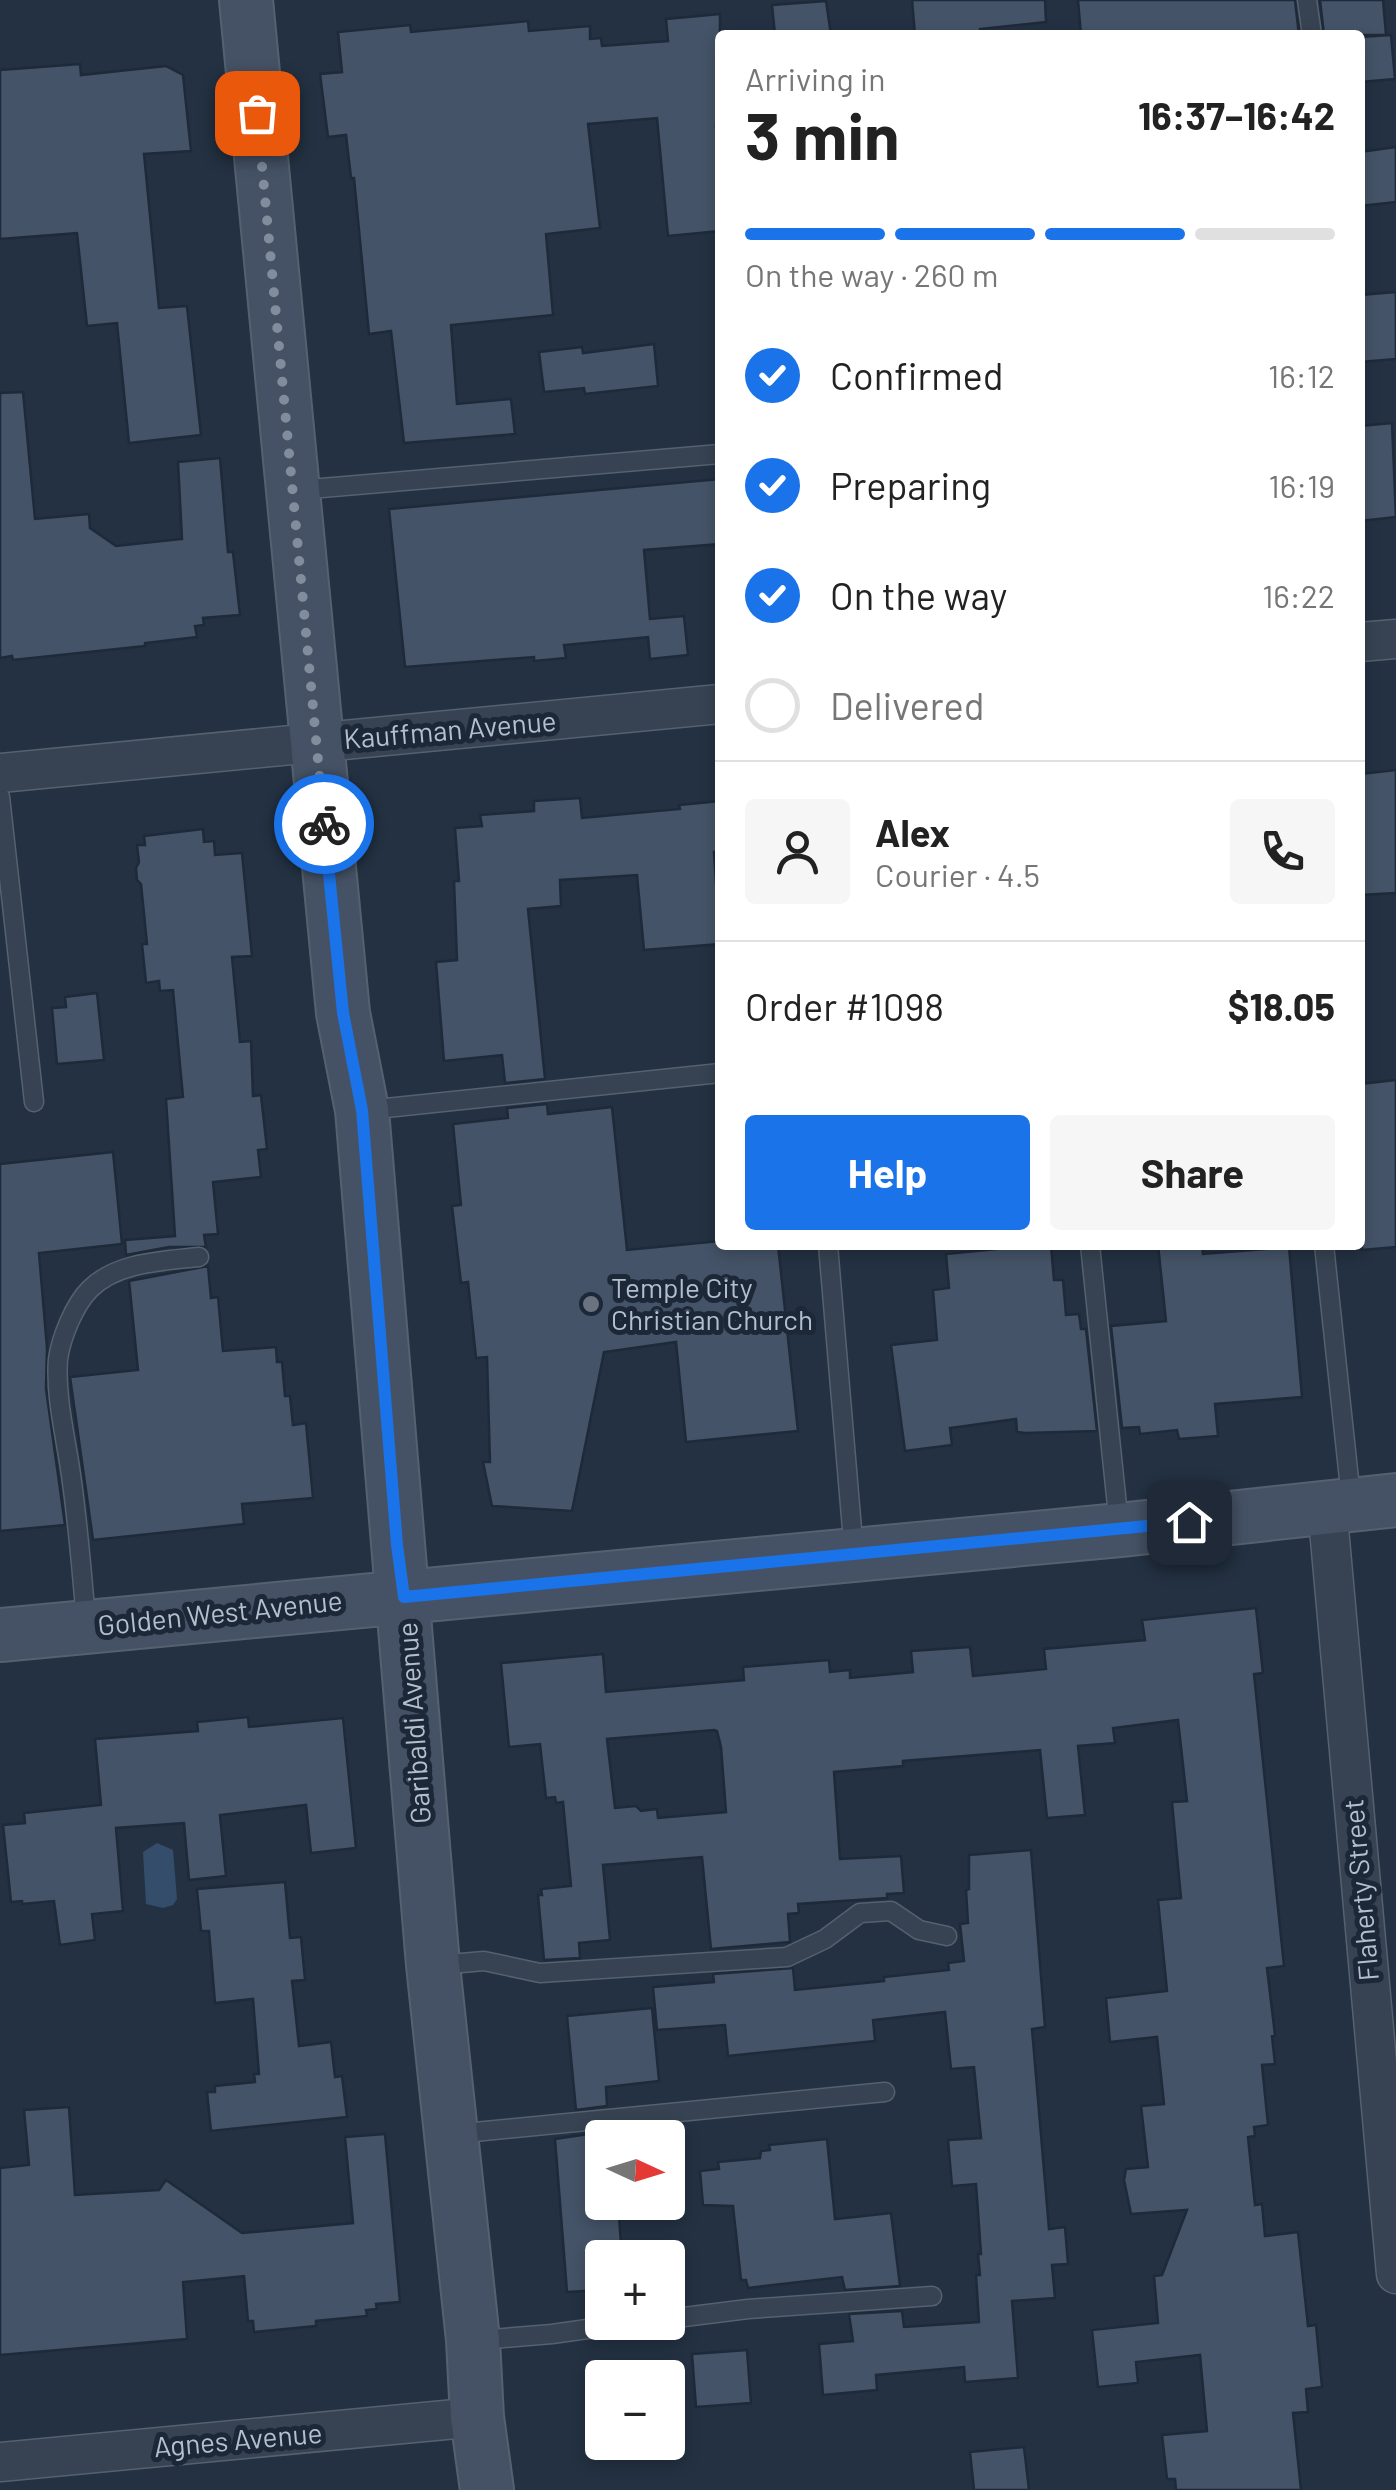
<!DOCTYPE html>
<html lang="en">
<head>
<meta charset="utf-8">
<style>
  :root { --surface:#fff; --page:#f6f6f6; --text:#222; --muted:#767676; --line:#e0e0e0; --accent:#1a73e8 }
  body { margin:0; font-family:Barlow,sans-serif; background:var(--page); color:var(--text); height:100vh; display:flex; flex-direction:column; font-size:38px; white-space:nowrap }
  * { box-sizing:border-box; margin:0 }
  p { font-size:32px; color:var(--muted) }
  .icon { flex:none; width:55px; height:55px; fill:none; stroke:currentColor; stroke-width:2; stroke-linecap:round; stroke-linejoin:round }
  .map { position:relative; flex:1; overflow:hidden }
  .drawer { position:absolute; left:715px; top:30px; width:650px; height:1220px; display:flex; flex-direction:column; background:var(--surface); border-radius:10px; box-shadow:0 5px 15px #0003 }
  .drawer>* { flex:none }
  .needle { width:65px; rotate:94deg }
  .fabs { position:absolute; left:585px; top:2120px; display:grid; gap:20px }
  .fabs a { display:grid; place-items:center; width:100px; height:100px; border-radius:10px; background:var(--surface); box-shadow:0 5px 15px #0003; font-size:50px }
  .pin { position:absolute; display:grid; place-items:center; width:85px; height:85px; color:#fff; margin:-42px; border-radius:20px; box-shadow:0 5px 15px #0006 }
  .courier { position:absolute; display:grid; place-items:center; width:100px; height:100px; margin:-50px; border:8px solid #1a73e8; border-radius:50%; background:#fff; color:#222; box-shadow:0 2px 12px #0007 }
  .overview em { font-style:normal; font-weight:700 }
  .overview div { display:flex; flex-direction:column-reverse }
  .overview { display:flex; align-items:center; justify-content:space-between; height:170px; padding:0 30px }
  h1 { font-size:65px; font-weight:700; line-height:75px }
  .bar { display:grid; grid-template-columns:repeat(4,1fr); gap:15px 10px; align-content:center; height:120px; padding:0 30px }
  .bar i { height:12px; border-radius:8px; background:var(--line) }
  .bar .current { background:var(--accent) }
  .bar p { grid-column:span 4 }
  .line { display:flex; align-items:center; gap:25px; padding:0 30px; border-top:2px solid var(--line) }
  .line div { flex:1 }
  .round { display:grid; place-items:center; flex:none; width:105px; height:105px; border-radius:10px; background:var(--page) }
  ol { padding:0 30px; list-style:none }
  li { display:flex; align-items:center; gap:30px; height:110px }
  li p { margin-inline-start:auto }
  li .icon { padding:10px; border-radius:50%; background:var(--accent); color:#fff; stroke-width:4 }
  li:last-child { color:var(--muted) }
  li i { width:55px; height:55px; border:5px solid var(--line); border-radius:50% }
  .cta { display:flex; gap:20px; margin-top:auto; padding:20px 30px }
  .cta a { flex:1; height:115px; border-radius:10px; background:var(--accent); color:#fff; font-size:40px; font-weight:700; line-height:115px; text-align:center }
  .cta a+a { background:var(--page); color:var(--text) }
  .map>svg:first-child { display:block }
  .water { fill:#344d6b }
  .building { fill:#445367; stroke:#1e2a39; stroke-width:2.5; fill-rule:evenodd }
  .lines { fill:none; stroke-linecap:round; stroke-linejoin:round }
  .lane-casing { stroke:#55616f; stroke-width:21 }
  .street-casing { stroke:#55616f; stroke-width:41 }
  .secondary-casing { stroke:#55616f; stroke-width:56 }
  .lane { stroke:#374352; stroke-width:18 }
  .street { stroke:#374352; stroke-width:38 }
  .secondary { stroke:#455265; stroke-width:52 }
  .done { stroke:#818d9c; stroke-width:10; stroke-dasharray:0 18 }
  .route { stroke:#1a73e8; stroke-width:12 }
  .worship-dot { fill:#6b7280; stroke:#1c2837; stroke-width:4 }
  .labels { text-anchor:middle; stroke-width:10; stroke-linejoin:round; paint-order:stroke }
  .street-label { font-size:28px; fill:#b4becc; stroke:#1c2837 }
  .poi-label { font-size:28px; fill:#b4becc; stroke:#1c2837; text-anchor:start }
</style>
</head>
<body>
<div class="map">
<svg width="1396" height="2490" viewBox="0 0 1396 2490">
  <rect width="100%" height="100%" fill="#233142"/>
  <!-- water -->
  <path class="water" d="M157,1843l16,7 4,49 -4,6 -10,3 -17,-4 -3,-52z"/>
  <!-- building -->
  <path class="building" d="M912,0h133l1,22 -66,7v6h-65z
    M1078,0h217l4,35h-218z
    M1320,0h63l3,35h-62z
    M826,1l5,34h-56l-3,-30z
    M720,14v109l-4,1 4,107 -52,5 -11,-118 -69,6 12,104 -54,6 7,81 -102,10 6,79 54,-5 4,35 -111,9 -13,-112 -22,3 -15,-156h-3l-5,-43 -18,2 -8,-63 22,-2 -4,-40 72,-7 1,7 117,-11 1,10 61,-5v13l11,-1 1,8 66,-5 -2,-22z
    M1391,35l4,44 -35,3v-45z
    M80,64l1,11 85,-9 17,9 8,76 -47,3 15,154 28,-2 14,129 -72,8 -12,-120 -30,3 -10,-93 -77,6v-169z
    M1396,147v55l-36,4v-54z
    M1396,292v67l-36,3v-67z
    M654,344l4,42 -73,8 -1,-6 -40,4 -5,-40 43,-5 1,6z
    M23,392l12,127 54,-5 1,14 26,18 66,-7 -4,-77 42,-4 8,94h5l7,63 -37,3 1,7 -9,1 2,11 -52,6v3l-132,14 -1,-4 -12,2v-265z
    M1392,423l4,94 -36,4v-95z
    M720,479v65l-76,6 6,69 34,-3 4,39 -38,4 -2,-22 -84,8 2,13 -32,3v-4l-129,10 -16,-158z
    M1396,770v123l-36,2v-121z
    M580,798l2,20 98,-9 -1,-4 41,-4v50l-6,1 6,92 -76,6 -7,-75 -77,5 1,26 -33,3 17,170 -40,4 -3,-28 -58,6 -8,-99 21,-2 -3,-79h5l-4,-53 27,-2 -2,-11 54,-4v-10z
    M203,829l1,13 10,-1 1,14 27,-2 10,103 -20,1 8,85 11,-1 2,55 8,-1 6,54 -9,1 3,27 -48,5 5,52 -14,1 2,12h-37l-43,8 -1,-15 50,-4 -9,-137 17,-2 -10,-107 -13,1 -1,-10 -13,2 -4,-39h5l-6,-60 -4,-4 -1,-12 3,-6 -2,-17h8l-1,-9z
    M97,993l7,67 -47,4 -5,-56 14,-1 -1,-10z
    M1396,1080v167l-34,3 -2,-166z
    M547,1104l1,10 64,-7 15,143 93,-9v4h58l20,186 -112,11 -10,-100 -72,10 -32,159 -80,-5 -9,-44h7l-3,-105 -11,1 -8,-76 -7,1 -9,-77 9,-1 -8,-81 55,-6 -1,-10z
    M113,1152l9,92 -83,9 8,95 -1,41 19,136 -65,6v-367z
    M1006,1245h45l3,35h9l3,35 13,-1 2,15h5l11,102 -72,2 -8,-1 -1,-13 -66,9 2,17 -47,6 -14,-106 46,-5 -4,-50 16,-2 -3,-34 60,-6z
    M1158,1245h44l1,9 86,-7 13,150 -87,7 3,32 -39,3 -2,-9 -37,4 -1,-7 -17,1 -11,-102 55,-5z
    M208,1266l3,32 7,-1 5,54 53,-4 1,15h5l3,34h5l3,29 13,-2 7,75 -71,6 2,20 -151,16 -23,-163 68,-7 -9,-89z
    M1256,1608l7,65 -9,1 30,292 -17,2 8,67 -3,1 3,28 -13,1 6,60 -14,2 1,9 -7,1 7,68 7,-1 3,32 33,-4 10,94 8,-1 6,62 -16,2 2,23 -15,1 8,77h-125l-1,-11h-8l-5,-44 45,-4 -7,-76 -64,7 2,21 -40,4 -6,-57 66,-7 -4,-47 8,-1 25,-65 -56,4 -7,-34 2,-11 22,-2 -7,-61 23,-2 -7,-67 -47,5 -4,-44 61,-7 -9,-91 23,-2 -9,-96 15,-1 -9,-81 -65,8 2,15 -37,3 7,69 -38,3 -7,-68 -137,11v5l-69,6 6,87 61,-3 3,37 -17,1v4l-89,6 1,9 -11,1 2,28 -79,7 -9,-92 -99,8 7,75 -31,3 1,15 -36,2 -6,-65h4l-1,-6 30,-3 -8,-84 -7,1 -1,-6 -9,1 -6,-54 -31,3 -8,-84 102,-9 3,38 138,-12 -1,-13 86,-7 1,12 20,-2v8l63,-6 -2,-21 59,-4 3,29 73,-7 -2,-20 101,-9 -3,-20zM714,1730l3,1 4,16 5,65 -68,6 -1,-9 -16,2 -5,-5 -21,2 -8,-69z
    M248,1717l1,10 94,-9 13,130 -45,5 -5,-48 -86,10 6,61 -37,4 -5,-57 -68,5 7,83 -31,3 3,26 -35,5 -6,-44 -32,3v-3l-11,1 -8,-77 22,-2 -1,-10 77,-8 -6,-66 103,-8 -1,-9z
    M1031,1850l14,177 -13,2 17,200 16,-2 3,37 -16,1 3,33 -43,3 6,77 -53,4 -1,-15 -88,8 1,15 -54,5 -4,-51 34,-3 -4,-27 53,-3 2,16 75,-5 -3,-47h4l-2,-21h3l-5,-70 -24,2 -4,-46 33,-2 -7,-71 -23,2 -6,-57 -72,8 2,21 -147,15 -3,-31 -68,5 -4,-43 61,-5 -1,-8 80,-6 2,22 89,-9v-4l65,-7 -1,-7 16,-2 -4,-37 8,-1 -2,-33 3,-1v-34z
    M285,1882l5,56 11,-1 4,43 -13,1 7,65 32,-4 4,35 7,-1 5,41 -136,14 -4,-39h8v-6l40,-4 -1,-8h5l-6,-75 -38,4 -6,-72h-8l-4,-42z
    M652,2008l7,73 -53,6 1,19 -31,4 -9,-94z
    M69,2107l6,88 84,-5 7,-10 76,53 111,-10 -8,-86 40,-3 15,168 -24,2 1,5 -11,1 1,6 -51,5v5l-62,6 -1,-11h-5l-4,-45 -61,6 4,57 -187,16v-187l29,-3 -5,-55z
    M609,2131l1,7h-8v64h16l4,56h-20v32l-35,2 -12,-153z
    M827,2139l8,80 56,-6 9,73 -55,4 -3,-13 -94,11 -2,-8h-5l-8,-74 -30,-1 -3,-34 19,-2 -1,-7 42,-4 1,-7 9,-1 -1,-5z
    M747,2350l4,53 -55,4 -4,-53z
    M1024,2447l5,43h-55l-4,-38z"/>
  <g class="lines">
    <!-- lane casing -->
    <g class="lane-casing">
      <path id="lane" d="M1307,0l5,35
        M298,490l422,-36
        M0,797l34,305
        M367,1110l353,-37
        M828,1245l26,308
        M1090,1245l29,280
        M1324,1245l27,253
        M86,1621c-4,-49 -8,-97 -15,-146 -5,-37 -16,-78 -13,-116 3,-21 16,-54 32,-70 27,-27 73,-28 109,-32
        M438,1965l46,-4 56,12 247,-16 38,-18 35,-26 31,-2 28,19 28,6
        M454,2134l431,-42
        M668,2319l80,-10 184,-13
        M479,2340l73,-6 85,-12"/>
    </g>
    <!-- street casing -->
    <g class="street-casing">
      <path id="street" d="M1360,642l36,-3
        M0,773l720,-69
        M1327,1506l69,768
        M0,2462l477,-45"/>
    </g>
    <!-- secondary casing -->
    <g class="secondary-casing">
      <path id="secondary" d="M246,0l97,1013 19,97 71,855 40,375 4,77 10,73
        M0,1635l1120,-105 276,-30"/>
    </g>
    <!-- lane -->
    <use href="#lane" class="lane"/>
    <!-- street -->
    <use href="#street" class="street"/>
    <!-- secondary -->
    <use href="#secondary" class="secondary"/>
  </g>
  <g class="lines">
    <!-- done -->
    <path class="done" d="M257,113l67,711"/>
    <!-- route -->
    <path class="route" d="M324,824l19,189 19,97 35,435 7,52 785,-75"/>
  </g>
  <!-- markers -->
  <circle class="worship-dot" cx="591" cy="1304" r="10"/>
  <g class="labels">
    <!-- street labels -->
    <g class="street-label">
      <text transform="translate(450 730) rotate(-5)" y="10">Kauffman Avenue</text>
      <text transform="translate(220 1613) rotate(-6)" y="10">Golden West Avenue</text>
      <text transform="translate(414 1723) rotate(-94)" y="10">Garibaldi Avenue</text>
      <text transform="translate(1361 1890) rotate(-95)" y="10">Flaherty Street</text>
      <text transform="translate(238 2440) rotate(-5)" y="10">Agnes Avenue</text>
    </g>
    <!-- poi labels -->
    <g class="poi-label">
      <text x="611" y="1298">Temple City<tspan x="611" dy="32">Christian Church</tspan></text>
    </g>
  </g>
</svg>
<div class="fabs">
<a><svg class="needle" viewBox="-14 -14 28 28"><path d="M0-13l5 13h-10z" fill="#e53935"/><path d="M0 13l5-13h-10z" fill="#767676"/></svg></a>
<a>+</a>
<a>−</a>
</div>
<div class="pin" style="left:257px;top:113px;background:#ea580c"><svg class="icon" aria-label="bag" viewBox="0 0 24 24"><path d="M5 8h14l-1 12H6zM9 8a3 3 0 0 1 6 0"/></svg></div>
<div class="pin" style="left:1189px;top:1522px;background:#1f2937"><svg class="icon" aria-label="home" viewBox="0 0 24 24"><path d="M3 11l9-7 9 7M6 9v11h12V9"/></svg></div>
<div class="courier" style="left:324px;top:824px"><svg class="icon" aria-label="bike" viewBox="0 0 24 24"><circle cx="6" cy="16" r="4"/><circle cx="18" cy="16" r="4"/><path d="M6 16l4-8h5l3 8M10 8l3 8H6M13 5h3"/></svg></div>
<section class="drawer">
<div class="overview"><div><h1>3 min</h1><p>Arriving in</p></div><em>16:37–16:42</em></div>
<div class="bar"><i class="current"></i><i class="current"></i><i class="current"></i><i></i><p>On the way · 260 m</p></div>
<ol>
<li><svg class="icon" aria-label="check" viewBox="0 0 24 24"><path d="M5 12l5 5 9-10"/></svg>Confirmed<p>16:12</p></li>
<li><svg class="icon" aria-label="check" viewBox="0 0 24 24"><path d="M5 12l5 5 9-10"/></svg>Preparing<p>16:19</p></li>
<li><svg class="icon" aria-label="check" viewBox="0 0 24 24"><path d="M5 12l5 5 9-10"/></svg>On the way<p>16:22</p></li>
<li><i></i>Delivered</li>
</ol>
<div class="line" style="height:180px"><a class="round"><svg class="icon" aria-label="person" viewBox="0 0 24 24"><circle cx="12" cy="8" r="4"/><path d="M4 21q1-7 8-7t8 7"/></svg></a><div><b>Alex</b><p>Courier · 4.5</p></div><a class="round"><svg class="icon" aria-label="phone" viewBox="0 0 24 24"><path d="M5 4h4l2 5-3 2q2 4 5 5l2-3 5 2v4C11 20 4 13 5 4z"/></svg></a></div>
<div class="line" style="height:130px"><div>Order #1098</div><b>$18.05</b></div>
<div class="cta"><a>Help</a><a>Share</a></div>
</section>
</div>
</body>
</html>
